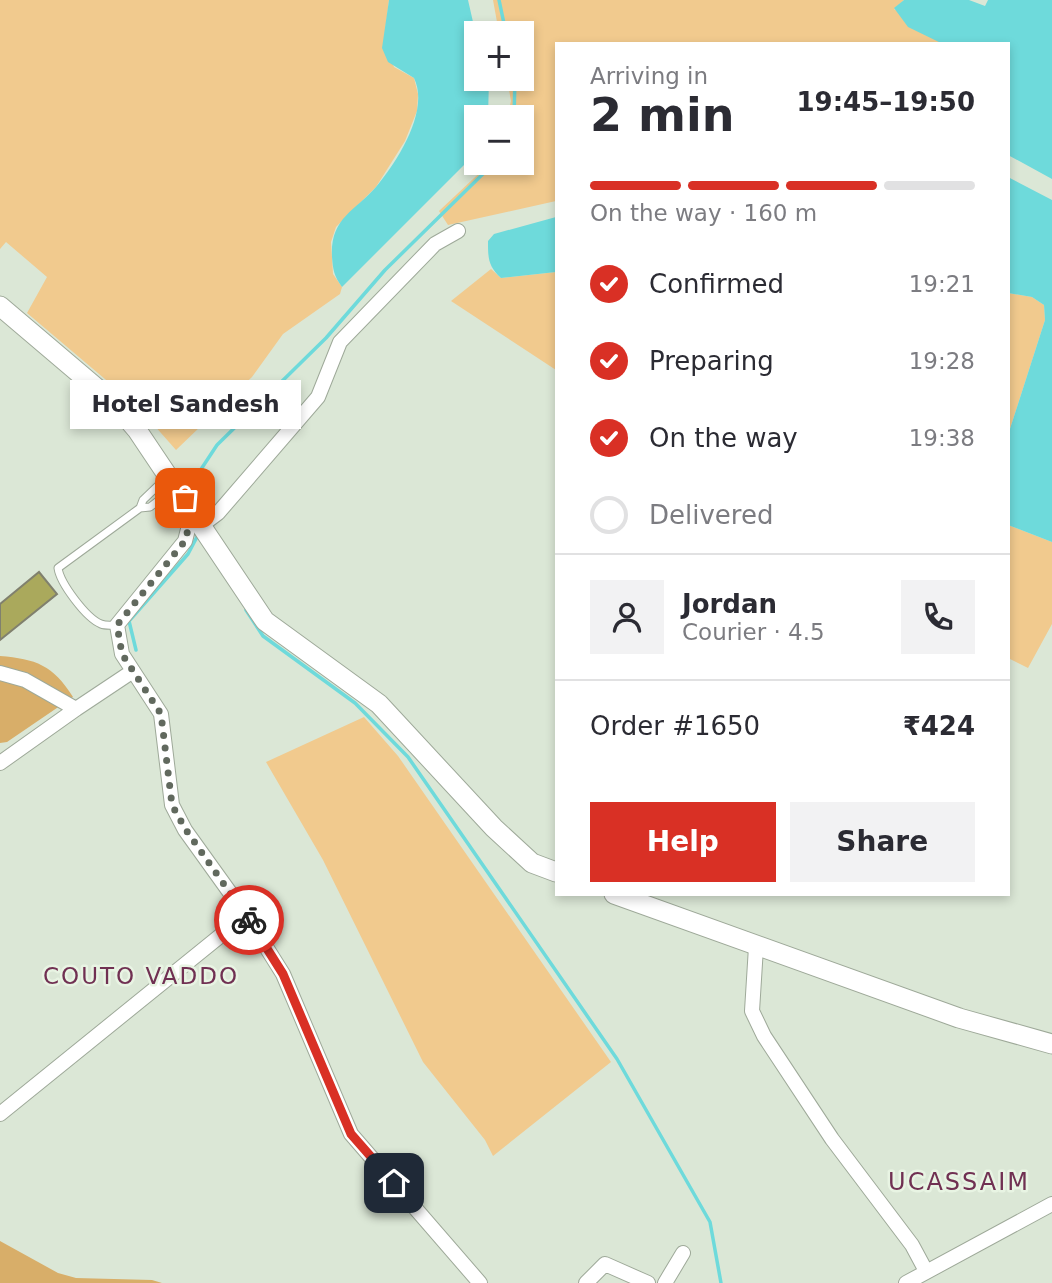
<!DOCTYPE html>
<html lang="en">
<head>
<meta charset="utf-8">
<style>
  :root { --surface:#fff; --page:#f2f2f3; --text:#2b2b33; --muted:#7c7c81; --line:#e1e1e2; --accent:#d93025 }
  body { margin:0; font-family:"DejaVu Sans",sans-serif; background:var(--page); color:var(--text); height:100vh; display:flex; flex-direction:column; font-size:26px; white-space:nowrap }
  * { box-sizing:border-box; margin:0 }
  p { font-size:23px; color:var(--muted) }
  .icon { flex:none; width:38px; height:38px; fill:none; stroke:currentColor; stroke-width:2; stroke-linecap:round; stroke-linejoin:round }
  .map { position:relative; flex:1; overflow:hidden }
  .drawer { position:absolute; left:555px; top:42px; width:455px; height:854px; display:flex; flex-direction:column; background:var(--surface); border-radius:0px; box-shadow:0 4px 10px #0003 }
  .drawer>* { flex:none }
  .buttons { position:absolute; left:464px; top:21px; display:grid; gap:14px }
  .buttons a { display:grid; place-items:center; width:70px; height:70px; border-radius:0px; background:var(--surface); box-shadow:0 4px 10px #0003; font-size:35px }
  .pin { position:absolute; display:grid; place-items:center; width:60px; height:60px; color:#fff; margin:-30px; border-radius:14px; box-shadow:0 4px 10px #0006 }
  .courier { position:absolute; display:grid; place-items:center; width:70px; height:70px; margin:-35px; border:5px solid #d93025; border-radius:50%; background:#fff; color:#222; box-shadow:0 2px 9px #0007 }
  .bubble { position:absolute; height:49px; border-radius:0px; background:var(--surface); box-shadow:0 4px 10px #0003; font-size:23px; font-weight:700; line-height:49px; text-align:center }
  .overview em { font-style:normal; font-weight:700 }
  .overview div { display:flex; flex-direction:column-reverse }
  .overview { display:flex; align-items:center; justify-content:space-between; height:119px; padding:0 35px }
  h1 { font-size:46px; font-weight:700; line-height:52px }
  .bar { display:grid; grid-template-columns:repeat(4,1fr); gap:10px 7px; align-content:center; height:84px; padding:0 35px }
  .bar i { height:9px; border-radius:5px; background:var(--line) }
  .bar .current { background:var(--accent) }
  .bar p { grid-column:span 4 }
  .line { display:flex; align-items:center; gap:18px; padding:0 35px; border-top:2px solid var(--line) }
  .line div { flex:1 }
  .round { display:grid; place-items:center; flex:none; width:74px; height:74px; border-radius:0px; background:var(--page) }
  ol { padding:0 35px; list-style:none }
  li { display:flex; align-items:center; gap:21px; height:77px }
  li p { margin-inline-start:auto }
  li .icon { padding:7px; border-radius:50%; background:var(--accent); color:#fff; stroke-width:4 }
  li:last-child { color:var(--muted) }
  li i { width:38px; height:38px; border:4px solid var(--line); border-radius:50% }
  .primary-button { display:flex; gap:14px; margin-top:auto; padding:14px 35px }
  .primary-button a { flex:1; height:80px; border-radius:0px; background:var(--accent); color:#fff; font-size:28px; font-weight:700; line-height:80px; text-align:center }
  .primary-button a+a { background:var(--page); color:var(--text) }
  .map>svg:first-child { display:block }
  .green { fill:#f1ca8e }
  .forest { fill:#d8ae69 }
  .water { fill:#6edadb }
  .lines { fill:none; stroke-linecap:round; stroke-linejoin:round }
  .stream { stroke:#6edadb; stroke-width:3.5 }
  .building { fill:#aaa95c; stroke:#80806e; stroke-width:2 }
  .lane-casing { stroke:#9ea999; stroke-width:9 }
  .street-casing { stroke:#9ea999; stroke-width:16 }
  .secondary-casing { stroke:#9ea999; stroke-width:21 }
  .lane { stroke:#fff; stroke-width:7 }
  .street { stroke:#fff; stroke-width:14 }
  .secondary { stroke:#fff; stroke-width:19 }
  .done { stroke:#61695e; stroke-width:7; stroke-dasharray:0 12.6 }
  .route { stroke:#d93025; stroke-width:9 }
  .labels { text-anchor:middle; stroke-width:5; stroke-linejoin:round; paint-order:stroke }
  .neighbourhood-label { font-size:23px; letter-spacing:2px; fill:#703052; stroke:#e8f4e3 }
  .quarter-label { font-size:24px; letter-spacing:2px; fill:#703052; stroke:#e8f4e3 }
</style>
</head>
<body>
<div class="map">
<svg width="1052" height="1283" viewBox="0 0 1052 1283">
  <rect width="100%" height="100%" fill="#dbe7d6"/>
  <!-- green -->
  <path class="green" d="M0,0h389l-5,40 10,27 20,11 4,16 -1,17 -12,30 -29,46 -40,40 -5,15 2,32 9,13 -2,7 -57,40 -31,43 -76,73 -38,-43 -111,-94 20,-36 -41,-35 -6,7z
    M493,0h411l-10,9 49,35h-387v157l-108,24 -9,-14 51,-48h32v-46h-15l4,-16 -4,-22h15v-46h-23z
    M491,269l10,9 55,-6v98l-105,-69z
    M1008,293l24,4 12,8 1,15 -37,115z
    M1008,525l44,17v82l-24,44 -20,-10z
    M364,717l34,39 213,306 -118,94 -8,-16 -62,-78 -100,-202 -57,-98z"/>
  <!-- forest -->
  <path class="forest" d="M0,656c36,3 53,9 73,41l-66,45 -7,1z
    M0,1241l58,32 18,5 76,2 10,3h-162z"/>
  <!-- water -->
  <path class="water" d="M389,0h79l8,35v44h13l-1,38h-12v36l-134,134c-8,-11 -9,-17 -10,-30 -2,-39 22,-45 44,-70 21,-25 54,-76 38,-109l-26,-16 -6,-14z
    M904,0h65l16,6 3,-6h64v179l-44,-24v-111h-65l-35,-17 -14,-19z
    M1008,177l44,23v342l-44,-17v-90l37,-115 -1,-15 -12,-8 -24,-4z
    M556,217v55l-55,6c-13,-12 -13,-20 -13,-37l6,-7z"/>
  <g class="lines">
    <!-- stream -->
    <path class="stream" d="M499,0l7,33
      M514,117l1,-38
      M192,497l-2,-11 27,-41 109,-107 59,-68 109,-107
      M246,610l17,26 92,67 53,54 209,302 93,163 11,61
      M136,650l-7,-29 59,-67 10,-19"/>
  </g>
  <!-- building -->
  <path class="building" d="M39,572l18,22 -57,46v-36z"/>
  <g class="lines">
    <!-- lane casing -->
    <g class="lane-casing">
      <path id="lane" d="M140,508l10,-1 25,-19
        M117,625c-5,0 -11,1 -16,-1 -15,-6 -41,-41 -43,-56l82,-60 3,-8 23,-22"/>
    </g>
    <!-- street casing -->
    <g class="street-casing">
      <path id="street" d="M193,510l-8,31 -68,84 5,29 39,60 11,91 13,25 61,85 37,59 68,160 129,149
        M202,525l16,-12 100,-116 22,-55 95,-98 23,-13
        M0,673l25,7 51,29 57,-38
        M0,763l76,-54
        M756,947l-4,64 12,25 68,103 80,106 14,26
        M0,1114l246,-199
        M586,1283l19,-19 43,19
        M665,1283l18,-30
        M906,1283l146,-79"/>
    </g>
    <!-- secondary casing -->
    <g class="secondary-casing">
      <path id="secondary" d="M0,306l113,96 24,28 128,191 114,83 115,124 38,35 24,9
        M614,894l345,124 93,26"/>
    </g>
    <!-- lane -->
    <use href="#lane" class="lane"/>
    <!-- street -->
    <use href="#street" class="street"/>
    <!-- secondary -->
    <use href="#secondary" class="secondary"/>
  </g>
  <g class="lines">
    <!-- done -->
    <path class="done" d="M185,498l8,12 -8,31 -68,84 5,29 39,60 11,91 14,25 63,90"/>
    <!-- route -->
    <path class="route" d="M249,920l34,54 68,160 43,49"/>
  </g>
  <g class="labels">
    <!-- neighbourhood labels -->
    <g class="neighbourhood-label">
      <text x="141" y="984">COUTO VADDO</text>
    </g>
    <!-- quarter labels -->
    <g class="quarter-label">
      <text x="959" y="1190">UCASSAIM</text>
    </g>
  </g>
</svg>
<div class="buttons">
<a>+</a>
<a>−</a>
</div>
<div class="pin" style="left:185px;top:498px;background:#ea580c"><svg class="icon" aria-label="bag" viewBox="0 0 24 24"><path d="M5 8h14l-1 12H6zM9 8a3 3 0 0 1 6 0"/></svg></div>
<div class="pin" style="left:394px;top:1183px;background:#1f2937"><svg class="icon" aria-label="home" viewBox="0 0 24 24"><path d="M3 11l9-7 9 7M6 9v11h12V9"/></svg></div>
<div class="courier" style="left:249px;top:920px"><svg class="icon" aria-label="bike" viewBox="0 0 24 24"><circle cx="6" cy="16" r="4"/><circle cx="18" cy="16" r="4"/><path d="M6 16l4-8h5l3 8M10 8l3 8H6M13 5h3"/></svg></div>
<div class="bubble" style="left:70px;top:380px;width:231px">Hotel Sandesh</div>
<section class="drawer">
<div class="overview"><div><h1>2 min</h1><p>Arriving in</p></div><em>19:45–19:50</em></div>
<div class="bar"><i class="current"></i><i class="current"></i><i class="current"></i><i></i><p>On the way · 160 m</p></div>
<ol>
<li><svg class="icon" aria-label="check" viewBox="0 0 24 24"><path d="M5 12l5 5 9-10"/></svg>Confirmed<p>19:21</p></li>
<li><svg class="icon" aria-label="check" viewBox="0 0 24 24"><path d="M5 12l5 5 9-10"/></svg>Preparing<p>19:28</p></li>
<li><svg class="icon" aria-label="check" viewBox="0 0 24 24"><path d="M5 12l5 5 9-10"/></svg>On the way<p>19:38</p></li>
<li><i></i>Delivered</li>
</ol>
<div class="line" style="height:126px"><a class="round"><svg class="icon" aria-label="person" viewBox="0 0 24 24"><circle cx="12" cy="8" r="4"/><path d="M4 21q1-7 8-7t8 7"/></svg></a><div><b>Jordan</b><p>Courier · 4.5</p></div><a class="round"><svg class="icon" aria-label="phone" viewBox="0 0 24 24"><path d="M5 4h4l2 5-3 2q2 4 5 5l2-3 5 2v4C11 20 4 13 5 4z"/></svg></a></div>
<div class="line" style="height:91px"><div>Order #1650</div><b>₹424</b></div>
<div class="primary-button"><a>Help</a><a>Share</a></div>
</section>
</div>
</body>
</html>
